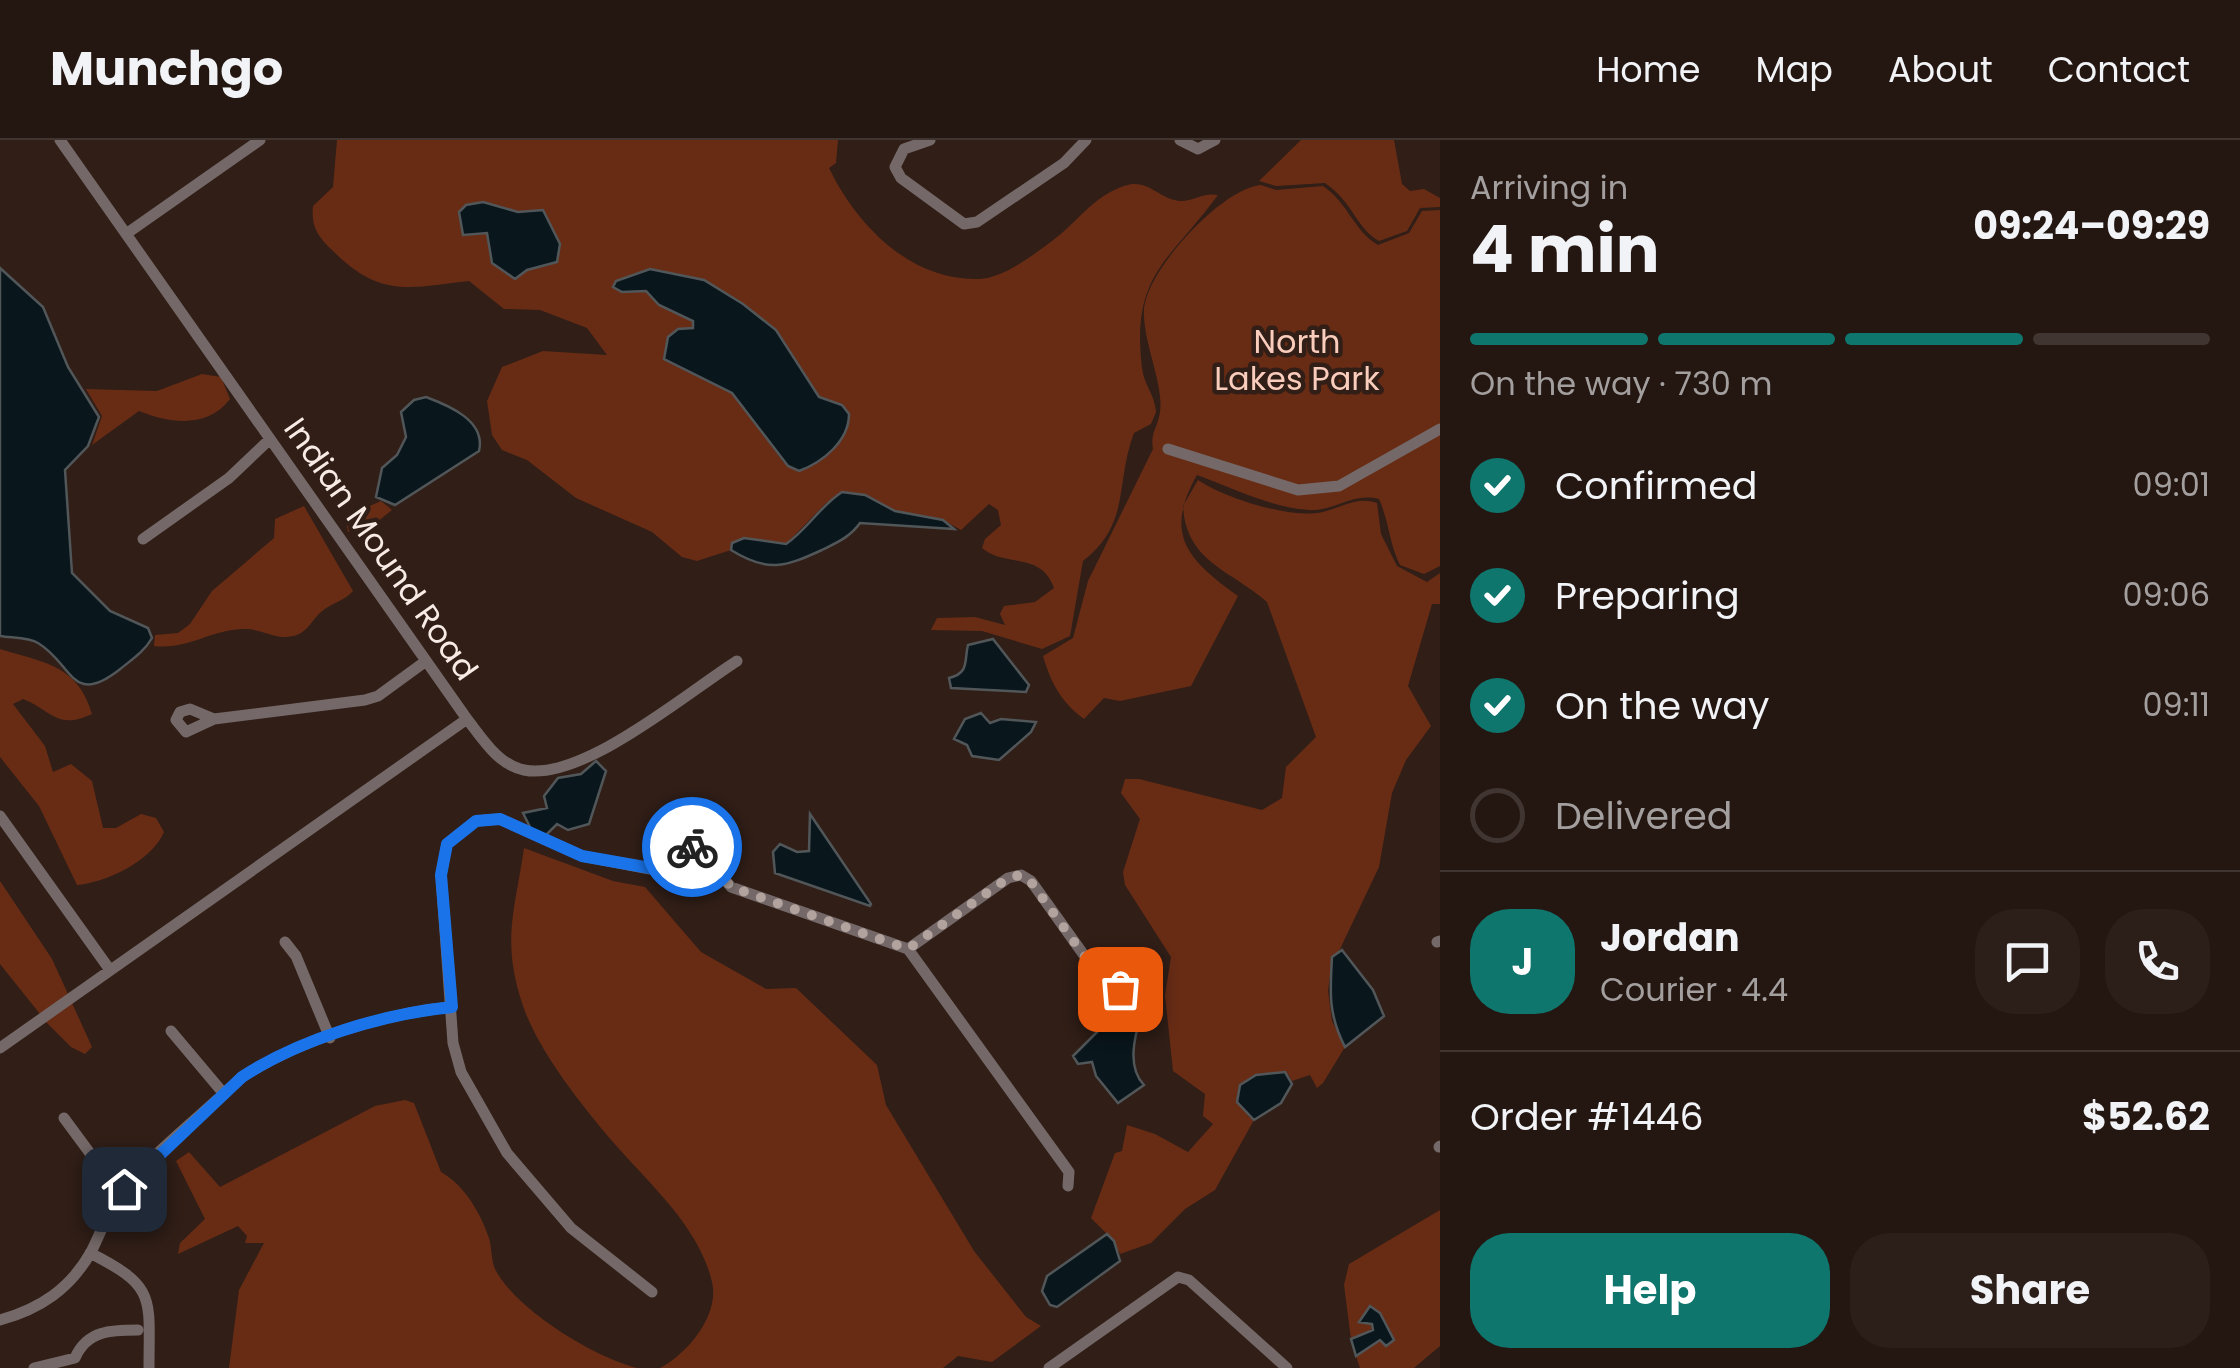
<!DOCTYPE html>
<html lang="en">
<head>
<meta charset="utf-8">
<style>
  :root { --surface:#241611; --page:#2c1f1a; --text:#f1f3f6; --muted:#a39f9f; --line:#413531; --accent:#0f766e }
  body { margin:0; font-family:Poppins,sans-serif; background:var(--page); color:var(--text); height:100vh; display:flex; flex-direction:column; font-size:38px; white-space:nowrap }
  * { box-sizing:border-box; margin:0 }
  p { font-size:32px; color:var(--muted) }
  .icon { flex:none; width:55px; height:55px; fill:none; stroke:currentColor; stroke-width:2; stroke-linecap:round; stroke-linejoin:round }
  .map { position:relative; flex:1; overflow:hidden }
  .sheet { display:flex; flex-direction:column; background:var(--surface); width:800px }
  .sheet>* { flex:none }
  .pin { position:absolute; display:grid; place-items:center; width:85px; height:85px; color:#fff; margin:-42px; border-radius:20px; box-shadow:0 5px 15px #0006 }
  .courier { position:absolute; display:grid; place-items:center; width:100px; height:100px; margin:-50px; border:8px solid #1a73e8; border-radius:50%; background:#fff; color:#222; box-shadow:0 2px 12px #0007 }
  .summary em { font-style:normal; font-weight:700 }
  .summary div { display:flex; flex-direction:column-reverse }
  .summary { display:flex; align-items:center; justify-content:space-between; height:170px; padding:0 30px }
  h1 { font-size:65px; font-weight:700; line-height:75px }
  .bar { display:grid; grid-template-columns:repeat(4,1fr); gap:15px 10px; align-content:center; height:120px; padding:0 30px }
  .bar i { height:12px; border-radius:8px; background:var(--line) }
  .bar .on { background:var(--accent) }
  .bar p { grid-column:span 4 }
  .line { display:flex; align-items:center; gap:25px; padding:0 30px; border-top:2px solid var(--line) }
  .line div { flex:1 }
  .round { display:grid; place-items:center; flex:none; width:105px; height:105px; border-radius:40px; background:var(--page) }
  ol { padding:0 30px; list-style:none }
  li { display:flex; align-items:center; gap:30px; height:110px }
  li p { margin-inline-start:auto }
  li .icon { padding:10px; border-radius:50%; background:var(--accent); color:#fff; stroke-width:4 }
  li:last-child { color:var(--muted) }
  li i { width:55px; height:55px; border:5px solid var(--line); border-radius:50% }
  .action { display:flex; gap:20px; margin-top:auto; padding:20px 30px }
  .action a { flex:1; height:115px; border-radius:40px; background:var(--accent); color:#fff; font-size:40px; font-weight:700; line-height:115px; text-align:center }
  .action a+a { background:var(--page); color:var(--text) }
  header { display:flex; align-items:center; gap:60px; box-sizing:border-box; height:140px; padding:0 50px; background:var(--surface); border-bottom:2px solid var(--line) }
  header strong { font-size:48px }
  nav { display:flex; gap:55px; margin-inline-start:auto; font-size:35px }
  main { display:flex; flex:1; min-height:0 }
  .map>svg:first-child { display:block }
  .green { fill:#682c15; fill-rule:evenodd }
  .water { fill:#09161c; stroke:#515659; stroke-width:2.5 }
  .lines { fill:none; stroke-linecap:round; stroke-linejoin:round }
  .minor { stroke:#746968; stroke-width:11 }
  .done { stroke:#b2a39e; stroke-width:10; stroke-dasharray:0 18 }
  .route { stroke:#1a73e8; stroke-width:12 }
  .labels { text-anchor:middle; stroke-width:9; stroke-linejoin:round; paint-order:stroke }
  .park-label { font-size:32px; fill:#f9ccbc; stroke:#301e17 }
  .street-label { font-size:32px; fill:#f8ebe6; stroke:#301e17 }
</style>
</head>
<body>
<header>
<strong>Munchgo</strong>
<nav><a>Home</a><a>Map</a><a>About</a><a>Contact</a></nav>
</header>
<main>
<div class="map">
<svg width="1440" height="1228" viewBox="0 0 1440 1228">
  <rect width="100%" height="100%" fill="#301e17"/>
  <!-- green -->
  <path class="green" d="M337,0h501l-2,23 -7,5c28,58 82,113 150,111 25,-1 54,-24 73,-38 26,-19 40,-44 72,-55 24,-9 35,14 57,15 13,0 23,-9 37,-6 -49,67 -87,79 -76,173 2,17 13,27 14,44l-5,12 -17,9c-19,50 -3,91 -51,128l-13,75 -28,13 -60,-18 -51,-1 6,-12 38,-1 30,8 -5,-11 4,-8 31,-4 19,-14c-13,-37 -48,-20 -72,-40l3,-9 16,-14 -3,-15 -9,-6 -28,26 -18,-10 -48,-9 -45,-19 -24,11 -40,41 -42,-6 -12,5 -1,7 -34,11 -15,-4 -30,-25 -76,-34 -49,-38 -25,-10 -10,-15 -5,-34 15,-34 41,-16 64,4 -20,-27 -47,-18 -36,-1 -35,-28c-60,7 -89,17 -136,-30 -16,-15 -22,-25 -20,-45l20,-19zM483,62l36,10 23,-2 11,25 -3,30 -42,9 -20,-29zM675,133l29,7 71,49 44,68 23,8 6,21 -48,45 -16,-8 -52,-70 -68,-34 3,-10 27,-21 -1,-7 -34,-16 -8,-11 -18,-5 1,-15z
    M1301,0h93l8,44 8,7 14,-2 16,9v9l-20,1 -13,23 -28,10c-23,-13 -26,-39 -54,-58l-49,3 -17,-5z
    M1261,45l15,5 47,-4c26,18 30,44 55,59l31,-12 13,-22 18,-1v356l-16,8 -24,-9c-11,-22 -11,-44 -21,-66 -26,-7 -44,12 -69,11 -38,-2 -77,-22 -113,-35 -34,60 -9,85 41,121l-47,90 -71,15 -16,-3 -20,21c-23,-17 -33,-36 -41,-63l30,-18 15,-57 65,-132c-3,-16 5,-22 7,-37 4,-28 -17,-69 -16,-101 1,-40 78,-123 117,-126z
    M202,234l19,3 9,22c-22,29 -59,25 -91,12l-47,34 10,-29 -16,-27 71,2z
    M1198,340c27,18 87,37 119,33 22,-3 38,-18 60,-10l4,31 16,32 30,16 13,-9v31h-8l-24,82 23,40 -25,34 -14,33 -13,74 -48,101 -3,23 4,30 13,26 -22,36 -6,5 -7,-13 -18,6 -4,-7 -36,2 -12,9 8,31 6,4 -39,70 -30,19 -34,34 -31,11 -6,-13 -23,-23 24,-65 7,-2 5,-26 28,9 33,18 25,-28 -10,-8 2,-22 -32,-23 -8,-76 6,-38 -46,-72 -2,-13 17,-53 -19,-26 4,-14h14l123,31 20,-12 4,-31 30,-30 -49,-135c-36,-32 -81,-40 -84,-96z
    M381,361l11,9 -15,12 -29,10 -3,-15z
    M304,366l49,85c-10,11 -22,12 -32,21 -8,7 -13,18 -22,22 -20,9 -34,-5 -54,-5 -33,0 -57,21 -91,17l1,-11 23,-2 12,-9 22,-33 62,-53 1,-19z
    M0,509c41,13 78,15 92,65 -35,17 -42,-5 -69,-15l-10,5 32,42 8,26 18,-8 21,17 11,47h13l25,-14 15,4 8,14c-12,29 -59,51 -87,53l-38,-79 -39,-49z
    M524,708l89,33 32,6 56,65 65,37 30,-1 81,77 9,40 88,146 52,66 15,9 -49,36 -34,-6 -15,12h-283c27,-14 60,-53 52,-86 -12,-52 -57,-93 -91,-131 -33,-37 -82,-98 -98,-145 -22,-65 -8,-95 1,-158z
    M0,741l52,78 16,35 -28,20 -40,-50z
    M72,863l20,44 -7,7 -14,-7 -26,-26z
    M405,960l9,3 27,69c24,14 39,40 48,66 3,10 2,22 6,31 21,41 99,88 142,99h-408l10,-78 25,-47h-19l2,-7 -9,-10 -60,28 2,-11 25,-24 -29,-58 13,-9 31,35 155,-81z
    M1440,1070v136l-26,22h-54l-4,-12 25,-16 3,5 8,-11 -12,-21 -20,9 12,2 -1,9 -20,6 -7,-54 5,-21z"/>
  <!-- water -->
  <path class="water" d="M483,62l35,10 25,-2 17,34 -3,18 -30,8 -12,9 -23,-16 -5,-30 -24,2 -4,-23 7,-7z
    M0,128l43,39 25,60 31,50 -11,29 -23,24 7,103 38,38 38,17 4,10c-8,14 -21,22 -33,32 -48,37 -46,-6 -81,-27 -9,-6 -27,-5 -38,-7z
    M650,129l54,11 39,24 33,26 43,67 23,8 7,9c0,27 -26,48 -50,57l-11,-5 -56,-73 -68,-34 4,-22 10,-8 15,-1v-7l-34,-16 -13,-14 -24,1 -9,-5 3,-6z
    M426,257c24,9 60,24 53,54l-84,54 -19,-8 6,-29 15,-13 9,-18 -5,-25 13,-12z
    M842,352l23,3 30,16 48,9 11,9 -94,-6c-10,14 -22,19 -38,27 -37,17 -54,23 -91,0l1,-7 12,-5 42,6c22,-15 33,-37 56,-52z
    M993,499l36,46 -3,7 -75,-4 -2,-10c21,-5 15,-18 19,-33z
    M981,573l9,10 11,-4 35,3 -5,10 -32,28 -27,-4 -5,-11 -13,-6 11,-20z
    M596,621l10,10 -17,53 -21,6 -11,-6 -11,11 -15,-6 -8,-16 24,-5 -3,-12 14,-18 23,-4z
    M810,674l61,90 -1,2 -95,-33 -2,-21 7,-8 17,8 12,-1z
    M1342,810l31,40 11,26 -39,31c-17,-33 -15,-55 -13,-90z
    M1134,867l7,9c-7,22 -14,51 3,69l-26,18 -22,-27 -4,-14 -14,2 -5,-8 28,-28z
    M1285,932l7,12 -11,19 -27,17 -17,-18 3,-17 16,-10z
    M1107,1094l7,7 6,20 -63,46 -7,-2 -8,-14 5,-15z
    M1370,1166l10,7 14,27 -8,6 -6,-6 -24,16 -5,-17 22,-9 -1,-6 -13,-2z"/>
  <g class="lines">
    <!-- minor -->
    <path class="minor" d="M60,0l407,579c15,19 31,46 57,51 58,12 164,-78 213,-109
      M930,0l-26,9 -9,18 6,11 63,46 13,-2 87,-59 22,-23
      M1180,0l18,9 17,-9
      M126,94l134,-94
      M1168,309l130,41 41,-4 101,-57
      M143,399l86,-61 41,-39
      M214,579l-28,13 -10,-12 4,-8 10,-3 24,10 151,-19 13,-4 48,-35
      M0,676l110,154
      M285,802l11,14 34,82
      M1437,802l3,-1
      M908,809l100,-71 13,-3 10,6 75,105 14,3
      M171,891l53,63
      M0,908l467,-329
      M64,978l31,42 29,29
      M1439,1007l1,-1
      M90,1113c67,34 59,44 59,115
      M652,1152l-81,-64 -64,-75 -46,-81 -8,-29 -12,-168 6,-31 29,-23 24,-2 82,37 68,13 35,-22h12l34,40 177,62 161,223 -1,14
      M0,1180c40,-11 70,-31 91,-68 11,-21 17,-43 32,-62 34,-41 80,-76 119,-113 59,-38 141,-63 209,-70
      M34,1228l41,-10c12,-28 37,-28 63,-28
      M1049,1228l129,-91 11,3 98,88"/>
  </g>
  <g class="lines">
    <!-- done -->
    <path class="done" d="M692,707l5,-1 34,41 177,62 100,-71 13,-3 10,7 75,104 14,3"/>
    <!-- route -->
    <path class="route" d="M124,1049l118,-112c58,-38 141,-63 210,-70l-11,-132 6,-31 29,-23 24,-2 82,37 68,12 42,-21"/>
  </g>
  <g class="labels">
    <!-- park labels -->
    <g class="park-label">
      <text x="1297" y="213">North<tspan x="1297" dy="37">Lakes Park</tspan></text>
    </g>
    <!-- street labels -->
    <g class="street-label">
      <text transform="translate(381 409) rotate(55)" y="11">Indian Mound Road</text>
    </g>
  </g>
</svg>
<div class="pin" style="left:1120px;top:849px;background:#ea580c"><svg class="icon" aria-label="bag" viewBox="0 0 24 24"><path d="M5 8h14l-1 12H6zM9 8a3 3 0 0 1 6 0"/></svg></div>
<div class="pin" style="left:124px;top:1049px;background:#1f2937"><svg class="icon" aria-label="home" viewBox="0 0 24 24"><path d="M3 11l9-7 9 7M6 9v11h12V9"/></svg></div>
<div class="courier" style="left:692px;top:707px"><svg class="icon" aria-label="bike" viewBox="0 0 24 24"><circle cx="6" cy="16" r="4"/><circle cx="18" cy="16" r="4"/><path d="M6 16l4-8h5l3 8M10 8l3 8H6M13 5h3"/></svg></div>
</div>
<section class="sheet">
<div class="summary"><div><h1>4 min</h1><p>Arriving in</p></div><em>09:24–09:29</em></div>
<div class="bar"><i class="on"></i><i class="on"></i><i class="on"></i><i></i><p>On the way · 730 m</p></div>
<ol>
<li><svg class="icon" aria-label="check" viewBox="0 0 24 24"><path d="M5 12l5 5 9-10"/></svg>Confirmed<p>09:01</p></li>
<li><svg class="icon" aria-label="check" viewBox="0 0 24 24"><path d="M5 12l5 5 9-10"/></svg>Preparing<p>09:06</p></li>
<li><svg class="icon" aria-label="check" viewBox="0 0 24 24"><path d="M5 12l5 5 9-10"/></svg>On the way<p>09:11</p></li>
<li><i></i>Delivered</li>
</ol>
<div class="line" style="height:180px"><b class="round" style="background:var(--accent);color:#fff">J</b><div><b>Jordan</b><p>Courier · 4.4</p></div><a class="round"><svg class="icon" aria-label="chat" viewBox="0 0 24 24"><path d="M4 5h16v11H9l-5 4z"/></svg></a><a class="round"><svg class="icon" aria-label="phone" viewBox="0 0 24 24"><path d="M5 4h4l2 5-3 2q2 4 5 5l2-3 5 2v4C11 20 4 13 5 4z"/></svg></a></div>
<div class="line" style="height:130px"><div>Order #1446</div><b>$52.62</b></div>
<div class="action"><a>Help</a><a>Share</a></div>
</section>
</main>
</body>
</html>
